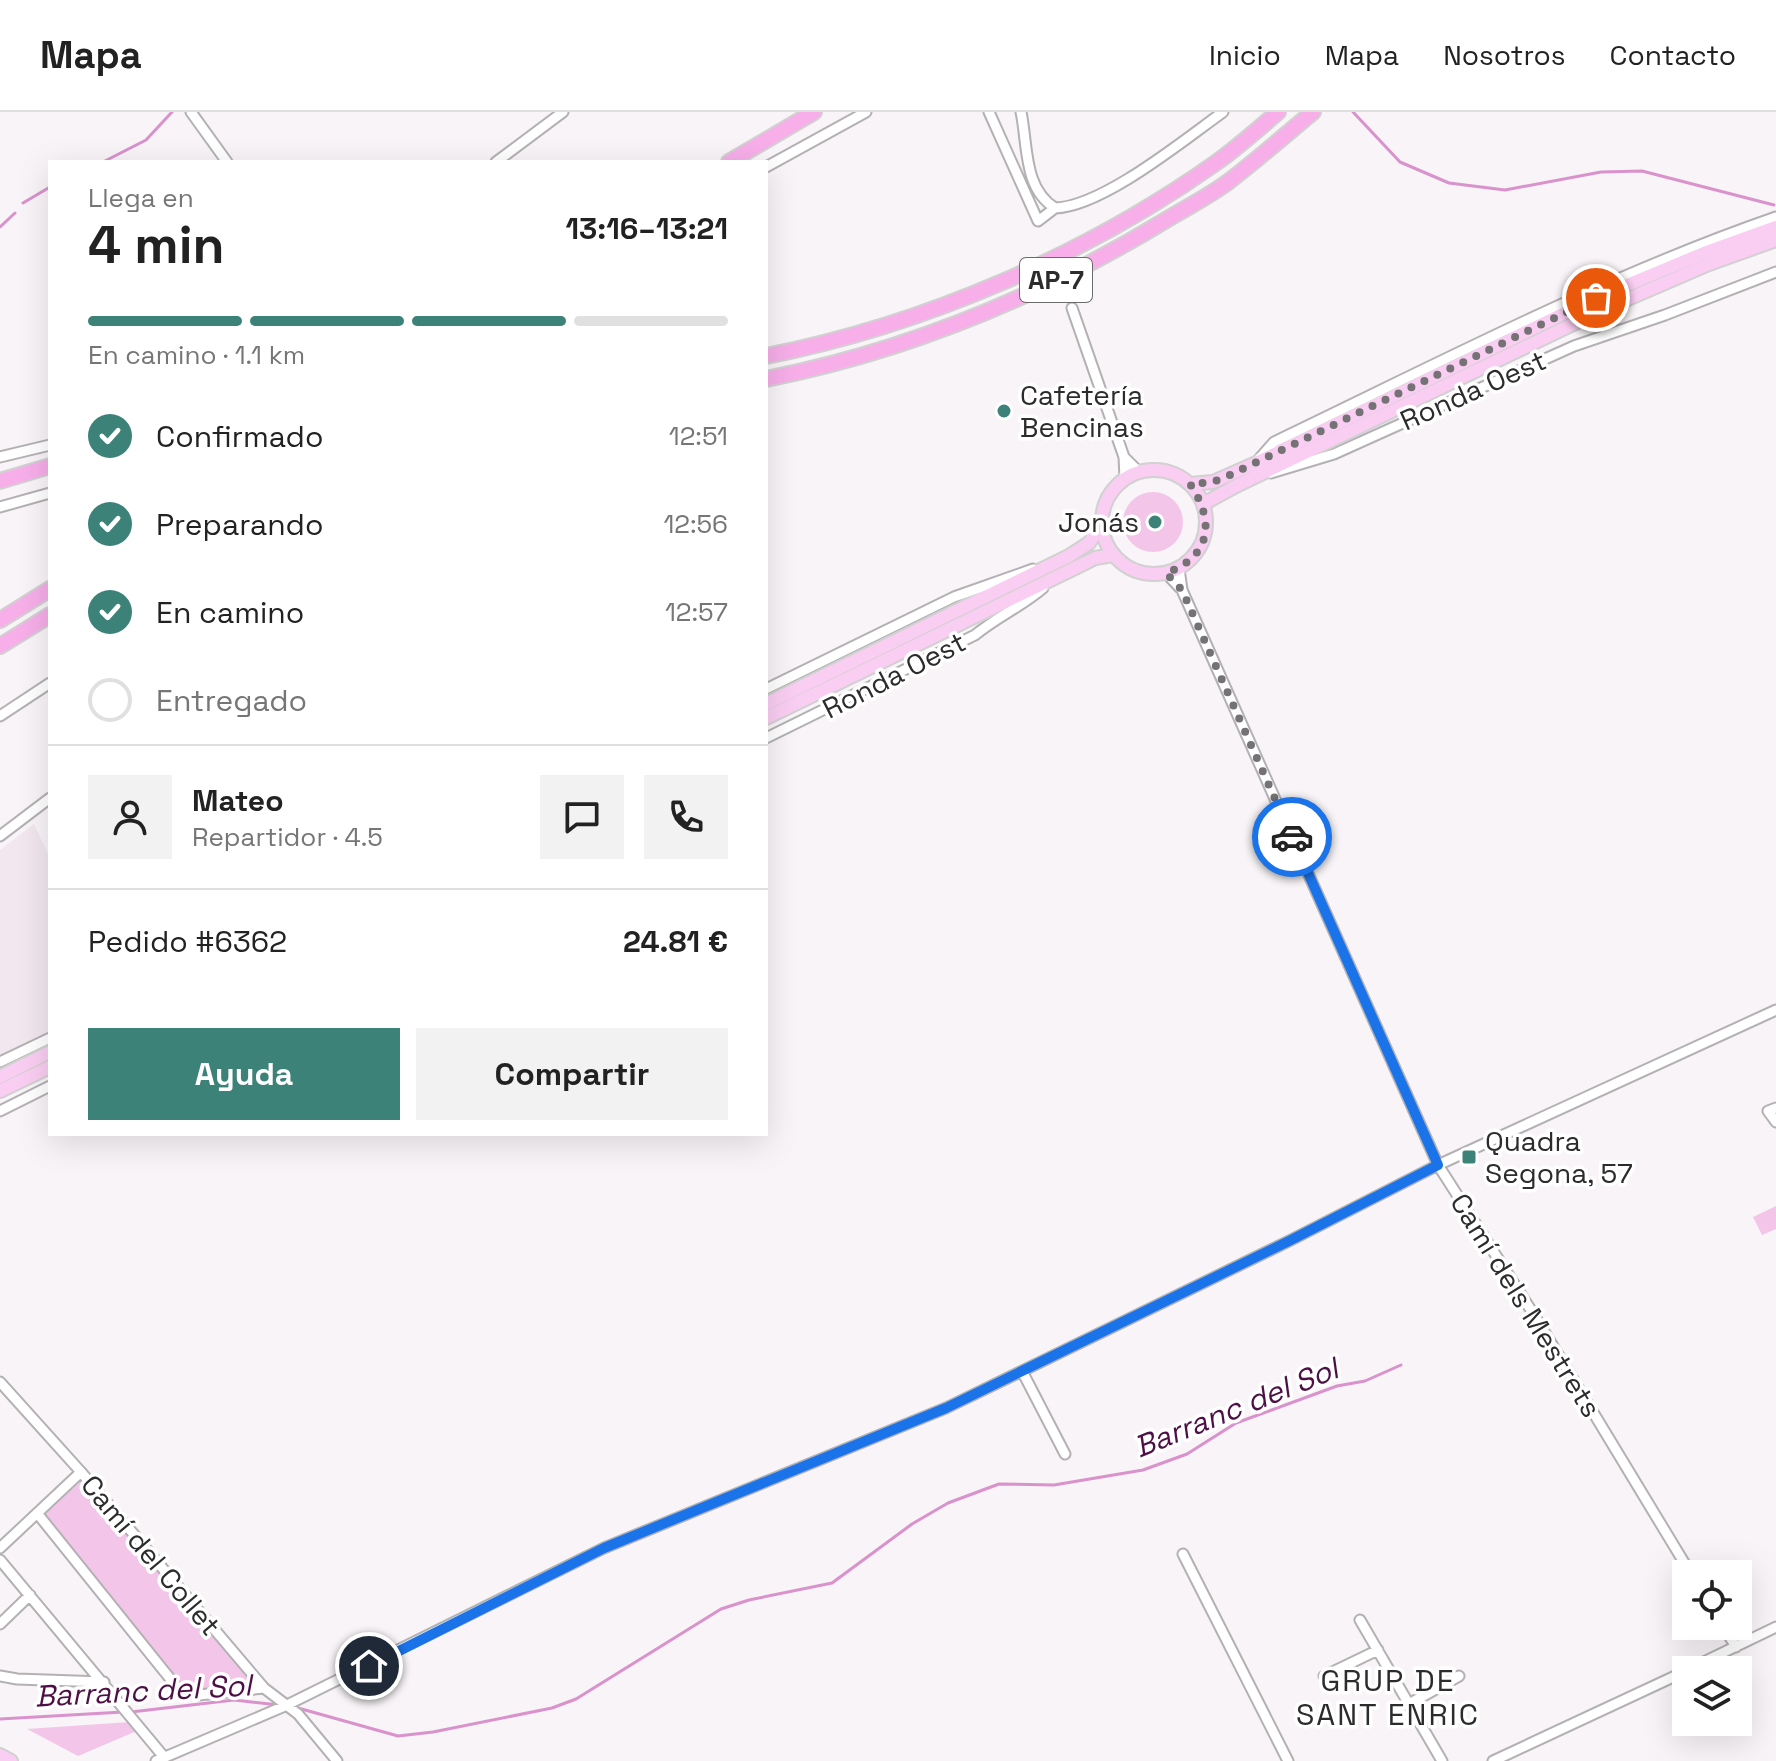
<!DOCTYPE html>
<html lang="es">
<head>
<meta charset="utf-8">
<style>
  :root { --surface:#fff; --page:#f2f2f2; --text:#222; --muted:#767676; --line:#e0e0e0; --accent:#3d8279 }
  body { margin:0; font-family:"Space Grotesk",sans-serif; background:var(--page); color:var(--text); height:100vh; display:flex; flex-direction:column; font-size:30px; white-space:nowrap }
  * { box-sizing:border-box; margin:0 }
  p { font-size:26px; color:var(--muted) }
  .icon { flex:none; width:44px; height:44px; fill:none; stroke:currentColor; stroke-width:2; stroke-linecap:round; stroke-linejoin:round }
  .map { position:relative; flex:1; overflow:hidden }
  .drawer { position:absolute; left:48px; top:48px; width:720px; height:976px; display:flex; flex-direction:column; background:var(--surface); border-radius:0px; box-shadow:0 8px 32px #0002 }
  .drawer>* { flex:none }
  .tools { position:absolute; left:1672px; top:1448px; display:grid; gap:16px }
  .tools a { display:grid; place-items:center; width:80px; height:80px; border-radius:0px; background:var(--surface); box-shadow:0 8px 32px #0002; font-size:40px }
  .pin { position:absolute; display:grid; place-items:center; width:68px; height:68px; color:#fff; margin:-34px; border:4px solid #fff; border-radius:50%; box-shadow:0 2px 8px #0007 }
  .courier { position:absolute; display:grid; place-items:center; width:80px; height:80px; margin:-40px; border:6px solid #1a73e8; border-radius:50%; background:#fff; color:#222; box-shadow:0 2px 10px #0007 }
  .summary em { font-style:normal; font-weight:700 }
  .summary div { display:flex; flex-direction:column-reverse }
  .summary { display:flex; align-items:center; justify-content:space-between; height:136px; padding:0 40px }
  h1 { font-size:52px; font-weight:700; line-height:60px }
  .bar { display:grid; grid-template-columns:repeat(4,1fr); gap:12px 8px; align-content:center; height:96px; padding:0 40px }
  .bar i { height:10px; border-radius:6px; background:var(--line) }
  .bar .active { background:var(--accent) }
  .bar p { grid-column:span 4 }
  .line { display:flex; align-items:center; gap:20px; padding:0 40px; border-top:2px solid var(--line) }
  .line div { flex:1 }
  .round { display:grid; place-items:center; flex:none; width:84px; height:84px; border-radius:0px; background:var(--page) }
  ol { padding:0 40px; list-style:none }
  li { display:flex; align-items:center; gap:24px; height:88px }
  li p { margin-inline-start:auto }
  li .icon { padding:8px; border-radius:50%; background:var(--accent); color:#fff; stroke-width:4 }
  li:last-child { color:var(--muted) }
  li i { width:44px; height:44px; border:4px solid var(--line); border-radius:50% }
  .cta { display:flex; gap:16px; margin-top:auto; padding:16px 40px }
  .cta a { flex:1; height:92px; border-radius:0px; background:var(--accent); color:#fff; font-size:32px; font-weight:700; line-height:92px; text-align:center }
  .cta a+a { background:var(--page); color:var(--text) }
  header { display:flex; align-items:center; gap:48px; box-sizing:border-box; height:112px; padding:0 40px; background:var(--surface); border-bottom:2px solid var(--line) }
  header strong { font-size:38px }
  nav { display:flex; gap:44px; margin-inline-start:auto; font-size:28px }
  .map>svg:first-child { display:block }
  .built { fill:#f2e7ef }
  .green { fill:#f3c5e9 }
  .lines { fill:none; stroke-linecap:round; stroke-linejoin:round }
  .stream { stroke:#d992cc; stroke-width:3 }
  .minor-casing { stroke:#b4b1b4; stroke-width:13 }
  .major-casing { stroke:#d1d1d1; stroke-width:16 }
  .highway-casing { stroke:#d1d1d1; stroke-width:18 }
  .minor { stroke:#fff; stroke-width:9 }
  .major { stroke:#facef2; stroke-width:12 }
  .highway { stroke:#f7aee9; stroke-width:14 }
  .done { stroke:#747274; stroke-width:8; stroke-dasharray:0 14.4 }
  .route { stroke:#1a73e8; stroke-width:10 }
  .poi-dot { fill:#3d8279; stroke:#fff; stroke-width:3 }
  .labels { text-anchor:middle; stroke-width:7; stroke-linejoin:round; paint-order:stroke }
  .shield { fill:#fff; stroke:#6c6b6c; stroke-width:2 }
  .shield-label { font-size:26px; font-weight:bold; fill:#2d2c2d }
  .street-label { font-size:28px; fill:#2d2c2d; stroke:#fff }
  .poi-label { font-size:28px; fill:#2d2c2d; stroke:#fff; text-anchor:start }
  .water-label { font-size:30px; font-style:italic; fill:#4e0f46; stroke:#fff }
  .neighbourhood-label { font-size:30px; letter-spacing:2px; fill:#2d2c2d; stroke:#fff }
</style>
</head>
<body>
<header>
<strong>Mapa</strong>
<nav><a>Inicio</a><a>Mapa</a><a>Nosotros</a><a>Contacto</a></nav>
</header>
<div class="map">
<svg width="1776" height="1649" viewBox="0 0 1776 1649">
  <rect width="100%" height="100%" fill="#f8f4f7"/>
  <!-- built -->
  <path class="built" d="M34,712l16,34v173l-50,24v-205z"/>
  <!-- green -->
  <path class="green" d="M1123 410a30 30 0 1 1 60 0a30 30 0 1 1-60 0Z
    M1776,1094v23l-14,6 -9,-18z
    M81,1369l170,200 -56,9 -16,-9 -135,-166z
    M130,1610l9,8 -61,26 -51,-27z"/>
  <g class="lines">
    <!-- stream -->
    <path class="stream" d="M1353,0l47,50 49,21 56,7 96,-18 41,-1 132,34
      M103,50l43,-22 26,-28
      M23,91l27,-16
      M0,115l15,-14
      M298,1596l100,28 35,-4 119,-24 24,-9 145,-90 28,-9 83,-17 80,-59 36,-21 51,-19 55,1 89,-15 44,-16 49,-31 101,-37 28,-5 36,-16
      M131,1600l103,-12 45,5
      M0,1607l123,-7"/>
    <!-- minor casing -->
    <g class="minor-casing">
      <path id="minor" d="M191,0l36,50
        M989,0l49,109 17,-13
        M1021,0c7,33 2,76 34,96 47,-1 129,-68 168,-96
        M496,50l67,-50
        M766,55l100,-55
        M1072,196l52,149 1,21
        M0,345l50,-12
        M1124,345l15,15
        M1259,347l15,-17c165,-79 329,-165 502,-225
        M1271,361l63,-19 240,-108 91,-31 111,-43
        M0,395l50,-14
        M1179,457l3,21 256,575 98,153 155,256
        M1166,461l14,15
        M766,577l188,-92 79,-28
        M0,604l50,-33
        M766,626l209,-103c22,-18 47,-29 68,-47
        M0,724l50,-38
        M0,950l50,-24
        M1776,996l-8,3 8,11
        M0,999l50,-25
        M1022,1259l43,83
        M0,1270l81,90 183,216 34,26 39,47
        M37,1401l143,178 19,4 65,-7
        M0,1436l81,-76
        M1183,1442l105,207
        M0,1448l164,197
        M1360,1508l82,141
        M0,1512l30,-29
        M1723,1514l13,21
        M1687,1558l89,-43
        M0,1564l17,3 87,3
        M1324,1564l54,-26
        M1409,1592l50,-28
        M156,1649l131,-56 317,-157 342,-140 343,-167 149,-76 338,-155
        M1493,1649l193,-90"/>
    </g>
    <!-- major casing -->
    <g class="major-casing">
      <path id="major" d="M1102 410a52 52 0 1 1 104 0a52 52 0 1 1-104 0Z
        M1190,372l23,-2 43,-19 340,-165 108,-45 72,-26
        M1203,392l33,-18 364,-175 109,-47 67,-24
        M766,592l303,-148 20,-13 12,-17
        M766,606l309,-150 20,-10 18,-3
        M0,965l50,-25
        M0,979l50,-24
        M0,1643l11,6"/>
    </g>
    <!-- highway casing -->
    <g class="highway-casing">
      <path id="highway" d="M729,50l85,-50
        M766,244c158,-31 320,-101 451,-194 21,-15 41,-33 61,-50
        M766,267c141,-28 277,-84 400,-159 20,-12 43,-24 62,-38 29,-22 57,-47 85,-70
        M0,369l50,-15
        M0,508l50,-31
        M0,534l50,-31"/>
    </g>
    <!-- minor -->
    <use href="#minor" class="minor"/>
    <!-- major -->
    <use href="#major" class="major"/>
    <!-- highway -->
    <use href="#highway" class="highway"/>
  </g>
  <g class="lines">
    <!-- done -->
    <path class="done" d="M1292,725l-110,-247 -16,-17c46,-17 49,-52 24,-89l23,-2 17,-7 366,-177"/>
    <!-- route -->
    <path class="route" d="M369,1554l235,-118 342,-140 343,-167 149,-76 -146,-328"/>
  </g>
  <!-- markers -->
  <g class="poi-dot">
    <circle cx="1004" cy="299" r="8"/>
    <circle cx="1155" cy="410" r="8"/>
    <rect x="1461" y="1037" width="16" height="16" rx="4"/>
  </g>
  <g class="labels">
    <!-- shield labels -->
    <rect class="shield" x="1020" y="146" width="72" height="44" rx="6"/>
    <g class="shield-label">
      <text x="1056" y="177">AP-7</text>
    </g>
    <!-- street labels -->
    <g class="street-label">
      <text transform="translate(1473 278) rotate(-24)" y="10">Ronda Oest</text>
      <text transform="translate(894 563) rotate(-27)" y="10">Ronda Oest</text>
      <text transform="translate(1526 1193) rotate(58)" y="10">Camí dels Mestrets</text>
      <text transform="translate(151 1443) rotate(50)" y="10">Camí del Collet</text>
    </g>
    <!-- poi labels -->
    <g class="poi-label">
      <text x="1020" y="293">Cafetería<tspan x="1020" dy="32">Bencinas</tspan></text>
      <text x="1139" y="420" text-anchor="end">Jonás</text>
      <text x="1485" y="1039">Quadra<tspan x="1485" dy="32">Segona, 57</tspan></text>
    </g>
    <!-- water labels -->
    <g class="water-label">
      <text transform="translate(1236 1296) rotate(-22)" y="10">Barranc del Sol</text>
      <text transform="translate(143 1579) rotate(-3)" y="10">Barranc del Sol</text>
    </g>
    <!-- neighbourhood labels -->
    <g class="neighbourhood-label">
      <text x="1388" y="1579">GRUP DE<tspan x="1388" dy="34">SANT ENRIC</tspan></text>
    </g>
  </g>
</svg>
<div class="tools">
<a><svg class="icon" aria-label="locate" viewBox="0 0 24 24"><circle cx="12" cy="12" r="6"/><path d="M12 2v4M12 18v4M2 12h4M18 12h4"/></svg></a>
<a><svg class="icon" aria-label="layers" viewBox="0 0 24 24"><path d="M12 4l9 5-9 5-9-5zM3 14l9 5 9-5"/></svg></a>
</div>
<div class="pin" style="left:1596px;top:186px;background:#ea580c"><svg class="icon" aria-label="bag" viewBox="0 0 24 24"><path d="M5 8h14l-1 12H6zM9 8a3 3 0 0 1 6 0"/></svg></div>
<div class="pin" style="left:369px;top:1554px;background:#1f2937"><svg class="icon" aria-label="home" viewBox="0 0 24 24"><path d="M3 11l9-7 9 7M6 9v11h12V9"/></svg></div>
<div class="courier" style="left:1292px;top:725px"><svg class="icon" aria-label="car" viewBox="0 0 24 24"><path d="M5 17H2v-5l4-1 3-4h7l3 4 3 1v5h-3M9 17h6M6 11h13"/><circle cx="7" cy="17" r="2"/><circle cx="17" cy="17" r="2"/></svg></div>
<section class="drawer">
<div class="summary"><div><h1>4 min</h1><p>Llega en</p></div><em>13:16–13:21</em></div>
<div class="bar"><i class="active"></i><i class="active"></i><i class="active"></i><i></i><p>En camino · 1.1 km</p></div>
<ol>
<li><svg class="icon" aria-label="check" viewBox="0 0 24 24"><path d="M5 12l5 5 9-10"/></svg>Confirmado<p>12:51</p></li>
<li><svg class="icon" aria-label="check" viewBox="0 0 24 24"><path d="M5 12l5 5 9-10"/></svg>Preparando<p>12:56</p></li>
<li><svg class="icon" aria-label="check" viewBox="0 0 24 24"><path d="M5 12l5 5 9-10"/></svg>En camino<p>12:57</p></li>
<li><i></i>Entregado</li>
</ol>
<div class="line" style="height:144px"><a class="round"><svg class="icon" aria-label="person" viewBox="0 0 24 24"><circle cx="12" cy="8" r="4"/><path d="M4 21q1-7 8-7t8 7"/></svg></a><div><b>Mateo</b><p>Repartidor · 4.5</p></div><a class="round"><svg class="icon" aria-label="chat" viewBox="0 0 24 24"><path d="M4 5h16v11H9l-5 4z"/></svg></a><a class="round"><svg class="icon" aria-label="phone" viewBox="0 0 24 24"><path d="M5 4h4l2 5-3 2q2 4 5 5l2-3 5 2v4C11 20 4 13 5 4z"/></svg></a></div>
<div class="line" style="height:104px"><div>Pedido #6362</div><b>24.81 €</b></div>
<div class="cta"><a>Ayuda</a><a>Compartir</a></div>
</section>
</div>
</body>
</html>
